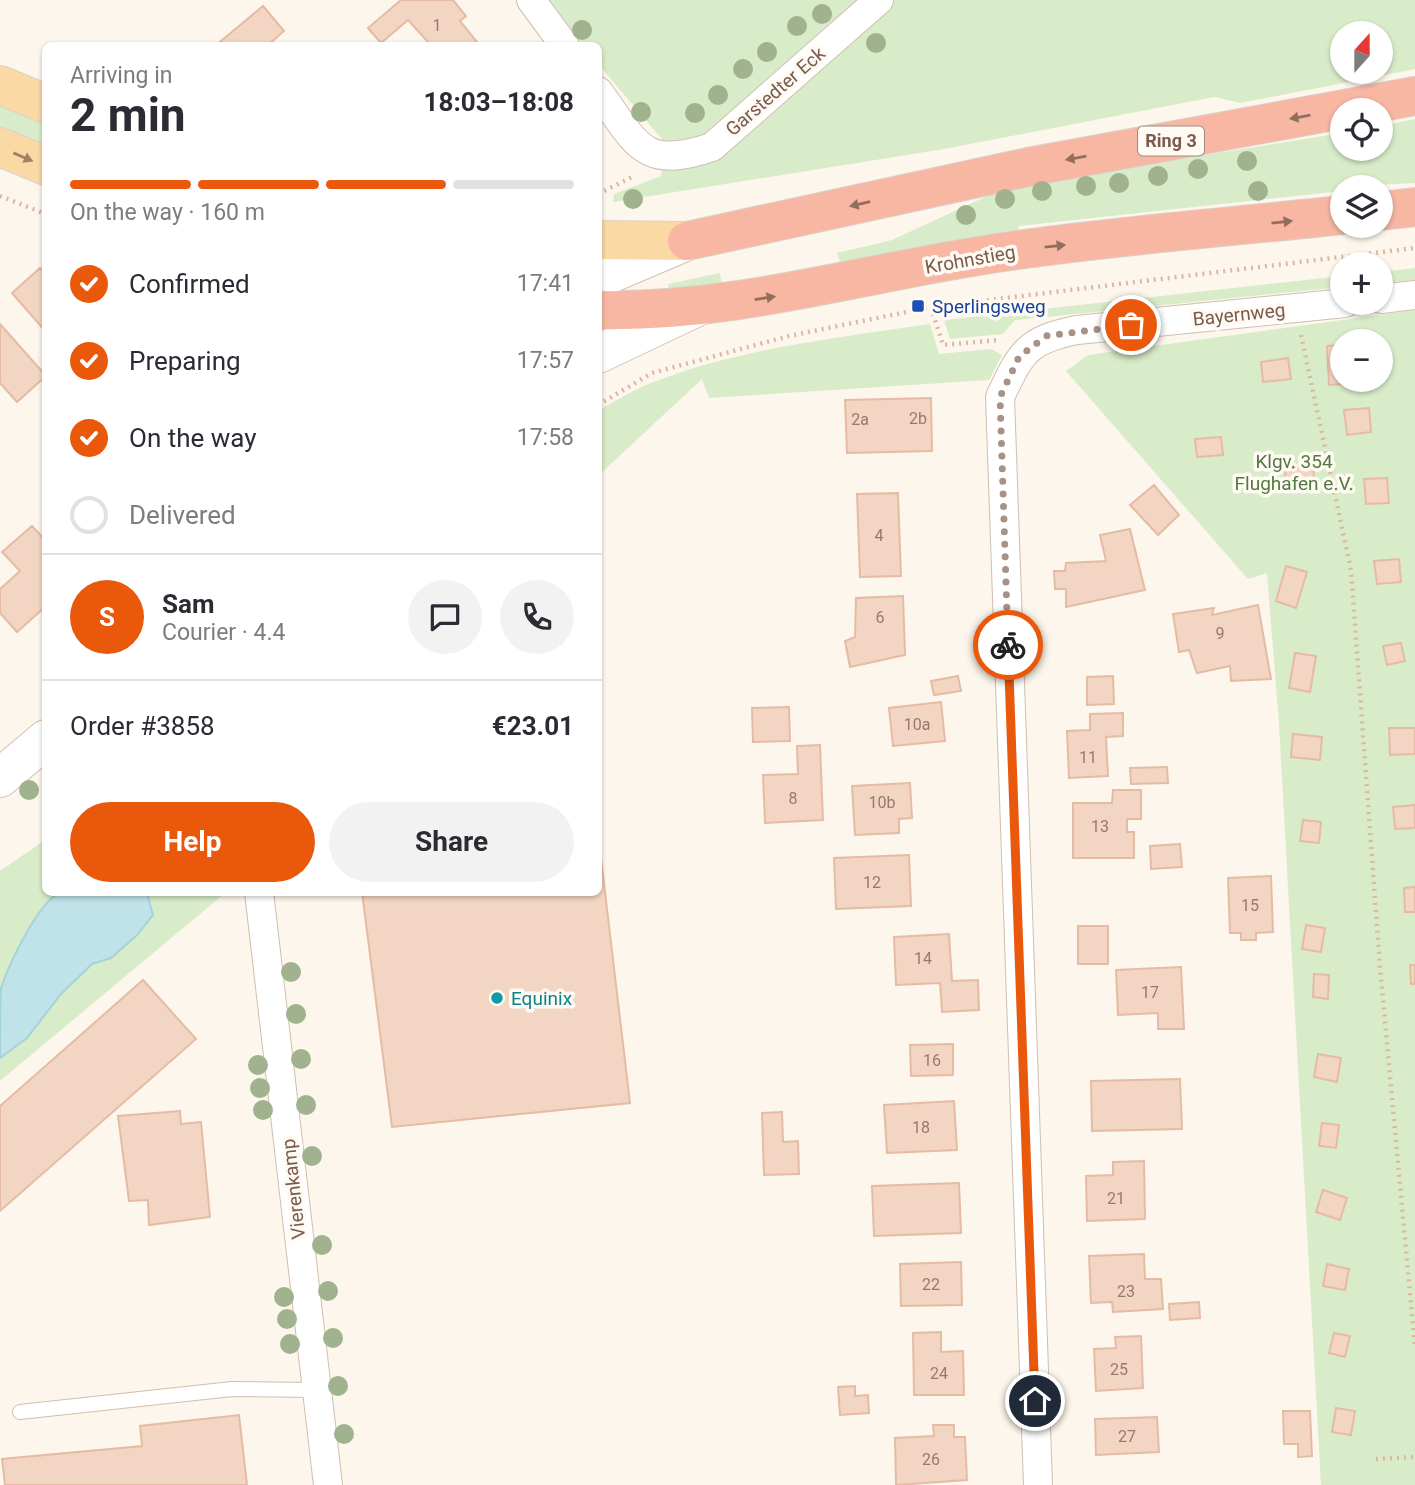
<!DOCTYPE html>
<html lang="en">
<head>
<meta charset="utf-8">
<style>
  :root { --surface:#fff; --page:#f2f2f3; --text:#2b2b33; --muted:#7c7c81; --line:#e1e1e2; --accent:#ea580c }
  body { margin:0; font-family:Roboto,sans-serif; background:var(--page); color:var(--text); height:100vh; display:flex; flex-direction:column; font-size:26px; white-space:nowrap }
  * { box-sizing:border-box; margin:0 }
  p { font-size:23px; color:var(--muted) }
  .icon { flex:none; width:38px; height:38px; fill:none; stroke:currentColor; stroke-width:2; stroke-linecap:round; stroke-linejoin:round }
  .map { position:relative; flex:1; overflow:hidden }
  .sheet { position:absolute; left:42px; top:42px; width:560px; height:854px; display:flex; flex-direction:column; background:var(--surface); border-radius:10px; box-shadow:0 2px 5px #0004 }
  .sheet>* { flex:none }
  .needle { width:46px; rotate:21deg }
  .fabs { position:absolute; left:1330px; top:21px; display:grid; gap:14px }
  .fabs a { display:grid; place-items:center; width:63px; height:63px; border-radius:50%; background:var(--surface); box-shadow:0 2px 5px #0004; font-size:35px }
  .pin { position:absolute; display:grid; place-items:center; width:60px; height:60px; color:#fff; margin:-30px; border:4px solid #fff; border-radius:50%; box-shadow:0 2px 7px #0007 }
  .courier { position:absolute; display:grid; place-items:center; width:70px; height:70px; margin:-35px; border:5px solid #ea580c; border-radius:50%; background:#fff; color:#222; box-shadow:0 2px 9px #0007 }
  .overview em { font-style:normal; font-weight:700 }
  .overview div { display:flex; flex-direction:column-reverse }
  .overview { display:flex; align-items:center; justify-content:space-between; height:119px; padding:0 28px }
  h1 { font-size:46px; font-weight:700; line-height:52px }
  .bar { display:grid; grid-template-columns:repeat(4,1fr); gap:10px 7px; align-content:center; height:84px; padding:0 28px }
  .bar i { height:9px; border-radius:5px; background:var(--line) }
  .bar .selected { background:var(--accent) }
  .bar p { grid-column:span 4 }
  .line { display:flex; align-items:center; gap:18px; padding:0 28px; border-top:2px solid var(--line) }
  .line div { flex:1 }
  .round { display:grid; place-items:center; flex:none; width:74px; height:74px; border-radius:37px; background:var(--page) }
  ol { padding:0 28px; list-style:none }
  li { display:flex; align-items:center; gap:21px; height:77px }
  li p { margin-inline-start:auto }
  li .icon { padding:7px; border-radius:50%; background:var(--accent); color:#fff; stroke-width:4 }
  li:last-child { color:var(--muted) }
  li i { width:38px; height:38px; border:4px solid var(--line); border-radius:50% }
  .cta { display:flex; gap:14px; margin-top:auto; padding:14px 28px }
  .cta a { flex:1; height:80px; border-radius:42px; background:var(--accent); color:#fff; font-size:28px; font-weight:700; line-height:80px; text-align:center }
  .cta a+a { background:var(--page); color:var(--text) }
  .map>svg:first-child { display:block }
  .green { fill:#d8ecc9; fill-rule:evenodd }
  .water { fill:#bfe3e8; stroke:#a5d3da; stroke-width:2 }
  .building { fill:#f3d5c3; stroke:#e6bba3; stroke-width:2 }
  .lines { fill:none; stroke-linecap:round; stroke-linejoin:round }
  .lane-casing { stroke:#d1beb0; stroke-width:16 }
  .street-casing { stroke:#d1beb0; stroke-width:30 }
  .secondary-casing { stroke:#d6c0b0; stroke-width:40 }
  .primary-casing { stroke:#dad1cd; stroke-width:40 }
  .highway-casing { stroke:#dad1cd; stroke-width:40 }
  .path { stroke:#d9b8a5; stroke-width:4.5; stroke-dasharray:2 5; stroke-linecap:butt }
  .lane { stroke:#fff; stroke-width:14 }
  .street { stroke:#fff; stroke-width:28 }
  .secondary { stroke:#fff; stroke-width:38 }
  .primary { stroke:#fbd9a5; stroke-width:38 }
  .highway { stroke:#f7b7a3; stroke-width:38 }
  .tree { fill:#a0b28e }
  .oneway { fill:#936e5e }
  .oneway2 { fill:#a18267 }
  .done { stroke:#a89285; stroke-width:7; stroke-dasharray:0 12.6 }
  .route { stroke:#ea580c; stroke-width:9 }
  .transit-dot { fill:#1a4fb4; stroke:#fffaf3; stroke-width:2.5 }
  .culture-dot { fill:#0f9aa8; stroke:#fffaf3; stroke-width:2.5 }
  .labels { text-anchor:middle; stroke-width:7; stroke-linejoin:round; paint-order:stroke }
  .number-label { font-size:16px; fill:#987a6a }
  .shield { fill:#fffaf3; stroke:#a28b7f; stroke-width:2 }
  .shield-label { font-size:18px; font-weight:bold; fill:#7a5c4d }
  .street-label { font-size:19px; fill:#7a5c4d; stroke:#fffaf3 }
  .transit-label { font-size:19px; fill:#164399; stroke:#fffaf3; text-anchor:start }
  .park-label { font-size:19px; fill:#537a41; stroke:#fffaf3 }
  .culture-label { font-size:19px; fill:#0d838f; stroke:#fffaf3; text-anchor:start }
</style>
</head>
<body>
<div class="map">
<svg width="1415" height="1485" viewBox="0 0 1415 1485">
  <rect width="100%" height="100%" fill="#fdf6ec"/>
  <!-- green -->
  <path class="green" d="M549,0h866v69l-175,34 -26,-6 -270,52 -331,53 1,-8 47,-18 5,-32 -67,-79 -1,-19 -15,-1zM1342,33h39v39h-39z
    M0,103l45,19v25l-45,-20z
    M1415,119v64l-73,4v4l-323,35 -1,5 -177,34 -4,-12 55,-13 117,-54 333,-53v16h39v-23z
    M1415,268v12l-34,3v-11z
    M720,273l2,14 -53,4 -1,-7z
    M1342,276v11l-327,33 -12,14 -53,5 -6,-19z
    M1415,310v1175h-94l-42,-761 -12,-151 -19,6 -182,-208 22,-16zM1342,341h39v39h-39z
    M930,324l9,30 52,-5 11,6 -13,25 -280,18 -7,-19 -103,96v-65c17,-9 34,-20 52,-27 88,-35 186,-45 279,-59z
    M45,840l1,52 13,1c-30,15 -41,67 -59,96v-118z
    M147,893l77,1 -224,187v-23l5,-6 22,-14 34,-44 31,-30 19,-6 26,-23 15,-20z"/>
  <!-- water -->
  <path class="water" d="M59,893h88l6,22 -16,20 -26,23 -19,6 -31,30 -34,44 -27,20c0,-18 0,-55 1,-70 8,-24 37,-85 58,-95z"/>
  <!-- building -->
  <path class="building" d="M401,0h52l13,16 -6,5 17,21 -4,4h-47l3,-3 -21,-23 -27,23 -13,-15z
    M263,6l21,25 -17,15h-52z
    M40,268l6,6v58l-34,-39z
    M0,324l46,52 -29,26 -17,-19z
    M1342,345v35h24l1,2 -38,3 -2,-39z
    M1288,358l3,21 -28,3 -2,-20z
    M931,398l1,53 -85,2 -2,-53z
    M1369,408l2,24 -24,3 -3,-25z
    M1221,437l2,18 -26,2 -2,-18z
    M1313,466l2,22 -29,3 -1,-22z
    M1387,478l2,25 -23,1 -2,-25z
    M1154,485l25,30 -21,20 -28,-30z
    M898,493l3,83 -41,1 -3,-83z
    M32,526l14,15v65l-29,26 -17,-19v-24l20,-18 -18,-19z
    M1130,529l15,61 -79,17v-18h-11l-1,-18h11l1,-8 40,-2 -6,-26z
    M1399,559l2,23 -24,2 -3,-23z
    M1286,566l21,6 -11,36 -20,-7z
    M903,596l2,59 -55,12 -5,-26 10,-4 1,-39z
    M1258,605l13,74 -40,2 -1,-15 -33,7 -8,-23 -10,2 -6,-38 41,-6 -2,7z
    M1401,643l4,18 -18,4 -4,-19z
    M1295,653l21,3 -6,36 -21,-4z
    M958,676l3,15 -27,4 -3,-14z
    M1113,676l1,28 -27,1v-28z
    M941,702l4,39 -52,5 -4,-38z
    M789,707l1,34 -37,1 -1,-34z
    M1123,713v23l-17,1 2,39 -39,2 -2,-47 23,-1v-16z
    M1389,728h26v26l-25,1z
    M1293,734l29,3 -2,23 -29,-3z
    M820,745l3,75 -58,3 -2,-48 35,-1 -1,-28z
    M1167,767l1,16 -37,1 -1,-16z
    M910,783l2,35 -13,1v14l-44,2 -3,-49z
    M1113,790h28v29h-14v13h7v26h-61v-55h39z
    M1415,805v23l-20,1 -2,-22z
    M1303,820l18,2 -2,21 -19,-2z
    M598,833l32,270 -238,24 -30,-235h236z
    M1180,844l2,23 -31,2 -1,-23z
    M909,855l2,51 -75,3 -2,-51z
    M1271,876l2,56 -17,1v7h-15v-7h-11l-2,-55z
    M1415,887v25h-10l-1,-24z
    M1306,925l19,3 -4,24 -19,-3z
    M1078,926h30v38h-30z
    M949,934l3,47 26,-1 1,30 -37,2 -2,-29 -44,2 -2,-48z
    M1410,965h5v19h-4z
    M1181,967l3,62h-26v-16l-40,2 -2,-45z
    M1314,974l15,1 -1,24 -15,-2z
    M143,980l53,59 -196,172v-105z
    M953,1044v31l-42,1 -1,-31z
    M1318,1054l23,4 -4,24 -23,-5z
    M1180,1079l2,50 -90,2 -1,-50z
    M954,1101l3,49 -70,3 -3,-48z
    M180,1111l1,13 20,-2 9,95 -61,8 -1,-25 -19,1 -11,-85z
    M782,1112l1,30 15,-1 1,33 -35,1 -2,-62z
    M1322,1123l17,2 -3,23 -17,-2z
    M1144,1161l1,58 -58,2 -1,-45 27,-1v-13z
    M959,1183l2,50 -87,3 -2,-50z
    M1323,1190l24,8 -7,22 -24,-8z
    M1144,1254l1,25h16l2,30 -50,3 -1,-10 -21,1 -2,-47z
    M961,1262l1,43 -61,1 -1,-42z
    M1327,1264l22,5 -4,21 -22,-4z
    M1199,1302l1,16 -30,2 -1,-16z
    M941,1332v20l22,-1 1,44h-50l-1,-62z
    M1334,1333l16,3 -5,21 -16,-4z
    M1141,1336l2,52 -47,3 -2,-42 22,-1 -1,-11z
    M855,1386v10l13,-1 1,18 -29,2 -2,-28z
    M1336,1408l19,3 -4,24 -19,-3z
    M1283,1411h27l2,45 -14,1v-13h-14z
    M239,1415l8,70h-242l-3,-26 140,-13 -2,-20z
    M1157,1417l2,35 -63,3 -1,-36z
    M933,1425h21v12h11l2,43 -71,5 -1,-47 39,-2z"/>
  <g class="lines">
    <!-- lane casing -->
    <g class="lane-casing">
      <path id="lane" d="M20,1412l212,-23 84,1"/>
    </g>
    <!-- street casing -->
    <g class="street-casing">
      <path id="street" d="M531,0l34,46
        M598,91c39,52 43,80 114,56l167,-147
        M1381,299l34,-4
        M259,892l69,593
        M1038,1485l-38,-1088c21,-44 26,-57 77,-67l268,-27"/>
    </g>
    <!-- secondary casing -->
    <g class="secondary-casing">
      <path id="secondary" d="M598,279l89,-38
        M598,354l99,-47
        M0,778l46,-39"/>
    </g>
    <!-- primary casing -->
    <g class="primary-casing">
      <path id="primary" d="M0,85l46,19
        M0,147l46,19
        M598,240l89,1"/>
    </g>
    <!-- highway casing -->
    <g class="highway-casing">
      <path id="highway" d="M1381,211l34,-4
        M687,241l341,-74 387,-71
        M598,310c142,3 274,-40 413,-59 110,-16 221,-24 331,-36"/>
    </g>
    <!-- path -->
    <path class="path" d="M598,194l36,-18
      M0,196l46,18
      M931,307l12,38 56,-5
      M1301,335l50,235 29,397 35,381
      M598,405l54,-32 137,-37 142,-29 484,-59
      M1376,1459l39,-2"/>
    <!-- lane -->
    <use href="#lane" class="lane"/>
    <!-- street -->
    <use href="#street" class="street"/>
    <!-- secondary -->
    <use href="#secondary" class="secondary"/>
    <!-- primary -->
    <use href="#primary" class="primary"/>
    <!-- highway -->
    <use href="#highway" class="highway"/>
  </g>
  <!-- trees -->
  <g class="tree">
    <circle cx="822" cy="14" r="10"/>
    <circle cx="797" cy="26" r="10"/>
    <circle cx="582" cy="30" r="10"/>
    <circle cx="876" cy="43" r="10"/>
    <circle cx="767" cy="52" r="10"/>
    <circle cx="743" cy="69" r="10"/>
    <circle cx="718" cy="95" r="10"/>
    <circle cx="641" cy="112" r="10"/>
    <circle cx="695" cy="113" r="10"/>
    <circle cx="1247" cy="161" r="10"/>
    <circle cx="1198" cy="169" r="10"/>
    <circle cx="1158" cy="176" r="10"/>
    <circle cx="1119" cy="183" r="10"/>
    <circle cx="1086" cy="186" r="10"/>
    <circle cx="1042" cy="191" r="10"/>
    <circle cx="1258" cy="191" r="10"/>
    <circle cx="633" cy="199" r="10"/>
    <circle cx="1005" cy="199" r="10"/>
    <circle cx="966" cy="215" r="10"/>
    <circle cx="29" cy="790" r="10"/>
    <circle cx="291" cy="972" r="10"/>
    <circle cx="296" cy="1014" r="10"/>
    <circle cx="301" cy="1059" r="10"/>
    <circle cx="258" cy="1065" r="10"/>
    <circle cx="260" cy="1088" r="10"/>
    <circle cx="306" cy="1105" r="10"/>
    <circle cx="263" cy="1110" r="10"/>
    <circle cx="312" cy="1156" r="10"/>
    <circle cx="322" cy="1245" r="10"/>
    <circle cx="328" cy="1291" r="10"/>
    <circle cx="284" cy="1297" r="10"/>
    <circle cx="287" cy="1319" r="10"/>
    <circle cx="333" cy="1338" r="10"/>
    <circle cx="290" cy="1344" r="10"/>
    <circle cx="338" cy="1386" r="10"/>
    <circle cx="344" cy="1434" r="10"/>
  </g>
  <!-- one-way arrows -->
  <defs><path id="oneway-solid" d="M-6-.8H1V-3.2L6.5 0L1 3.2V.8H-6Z" transform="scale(1.75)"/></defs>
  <g class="oneway">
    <use href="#oneway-solid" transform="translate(1300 117) rotate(170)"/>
    <use href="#oneway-solid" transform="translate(1076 158) rotate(170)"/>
    <use href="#oneway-solid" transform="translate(860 204) rotate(167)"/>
    <use href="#oneway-solid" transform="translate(1282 222) rotate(-6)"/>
    <use href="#oneway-solid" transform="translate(1055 246) rotate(-6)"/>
    <use href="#oneway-solid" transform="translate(765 298) rotate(-9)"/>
  </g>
  <use class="oneway2" href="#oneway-solid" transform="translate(23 157) rotate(23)"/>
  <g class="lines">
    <!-- done -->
    <path class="done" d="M1008,645l-8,-248 19,-40 27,-21 85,-11"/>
    <!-- route -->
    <path class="route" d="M1008,645l27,756"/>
  </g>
  <!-- markers -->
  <rect class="transit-dot" x="911" y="299" width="14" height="14" rx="3.5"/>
  <circle class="culture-dot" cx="497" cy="998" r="7"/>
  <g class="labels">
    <!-- number labels -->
    <g class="number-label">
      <text x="437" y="31">1</text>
      <text x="918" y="424">2b</text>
      <text x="860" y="425">2a</text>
      <text x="879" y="541">4</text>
      <text x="880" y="623">6</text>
      <text x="1220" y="639">9</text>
      <text x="917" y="730">10a</text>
      <text x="1088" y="763">11</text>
      <text x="793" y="804">8</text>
      <text x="882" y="808">10b</text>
      <text x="1100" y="832">13</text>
      <text x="872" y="888">12</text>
      <text x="1250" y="911">15</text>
      <text x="923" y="964">14</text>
      <text x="1150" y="998">17</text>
      <text x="932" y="1066">16</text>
      <text x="921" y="1133">18</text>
      <text x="1116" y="1204">21</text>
      <text x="931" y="1290">22</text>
      <text x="1126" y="1297">23</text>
      <text x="1119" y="1375">25</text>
      <text x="939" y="1379">24</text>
      <text x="1127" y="1442">27</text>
      <text x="931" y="1465">26</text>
    </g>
    <!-- shield labels -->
    <rect class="shield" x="1138" y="126.5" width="66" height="29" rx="5"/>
    <g class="shield-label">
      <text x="1171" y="147">Ring 3</text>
    </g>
    <!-- street labels -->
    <g class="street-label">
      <text transform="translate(775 91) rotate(-41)" y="7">Garstedter Eck</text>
      <text transform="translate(970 259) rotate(-10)" y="7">Krohnstieg</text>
      <text transform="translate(1239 314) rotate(-6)" y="7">Bayernweg</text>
      <text transform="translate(293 1189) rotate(-96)" y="7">Vierenkamp</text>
    </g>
    <!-- transit labels -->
    <g class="transit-label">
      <text x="932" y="313">Sperlingsweg</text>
    </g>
    <!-- park labels -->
    <g class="park-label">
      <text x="1294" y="468">Klgv. 354<tspan x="1294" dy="22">Flughafen e.V.</tspan></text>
    </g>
    <!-- culture labels -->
    <g class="culture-label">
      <text x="511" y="1005">Equinix</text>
    </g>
  </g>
</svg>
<div class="fabs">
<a><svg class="needle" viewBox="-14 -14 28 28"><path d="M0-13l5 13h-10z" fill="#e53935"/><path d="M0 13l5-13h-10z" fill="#7c7c81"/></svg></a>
<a><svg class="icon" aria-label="locate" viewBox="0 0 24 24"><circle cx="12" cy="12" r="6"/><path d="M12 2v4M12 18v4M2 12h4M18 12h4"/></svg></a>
<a><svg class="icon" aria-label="layers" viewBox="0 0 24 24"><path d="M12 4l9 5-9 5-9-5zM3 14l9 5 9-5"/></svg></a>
<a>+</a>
<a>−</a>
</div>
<div class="pin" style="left:1131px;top:325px;background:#ea580c"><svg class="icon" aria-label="bag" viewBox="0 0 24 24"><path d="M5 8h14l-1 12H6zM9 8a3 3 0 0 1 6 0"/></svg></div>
<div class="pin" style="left:1035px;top:1401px;background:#1f2937"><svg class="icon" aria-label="home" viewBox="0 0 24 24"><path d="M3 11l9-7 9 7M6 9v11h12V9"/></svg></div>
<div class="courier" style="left:1008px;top:645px"><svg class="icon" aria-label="bike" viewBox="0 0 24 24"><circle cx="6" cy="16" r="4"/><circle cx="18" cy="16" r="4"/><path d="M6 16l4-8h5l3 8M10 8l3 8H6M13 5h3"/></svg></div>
<section class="sheet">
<div class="overview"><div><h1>2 min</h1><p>Arriving in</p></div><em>18:03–18:08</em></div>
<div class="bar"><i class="selected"></i><i class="selected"></i><i class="selected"></i><i></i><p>On the way · 160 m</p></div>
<ol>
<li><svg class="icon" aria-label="check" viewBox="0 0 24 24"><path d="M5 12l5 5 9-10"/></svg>Confirmed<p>17:41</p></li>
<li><svg class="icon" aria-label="check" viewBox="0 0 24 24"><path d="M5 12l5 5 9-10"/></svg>Preparing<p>17:57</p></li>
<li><svg class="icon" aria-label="check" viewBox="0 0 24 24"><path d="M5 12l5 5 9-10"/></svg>On the way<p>17:58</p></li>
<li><i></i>Delivered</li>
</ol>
<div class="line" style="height:126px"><b class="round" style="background:var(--accent);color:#fff">S</b><div><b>Sam</b><p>Courier · 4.4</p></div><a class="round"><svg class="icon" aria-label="chat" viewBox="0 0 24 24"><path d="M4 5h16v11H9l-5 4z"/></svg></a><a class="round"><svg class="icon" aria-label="phone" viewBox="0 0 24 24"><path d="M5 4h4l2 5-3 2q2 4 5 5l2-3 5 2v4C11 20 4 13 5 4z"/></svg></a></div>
<div class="line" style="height:91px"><div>Order #3858</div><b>€23.01</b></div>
<div class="cta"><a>Help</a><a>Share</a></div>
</section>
</div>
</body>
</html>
